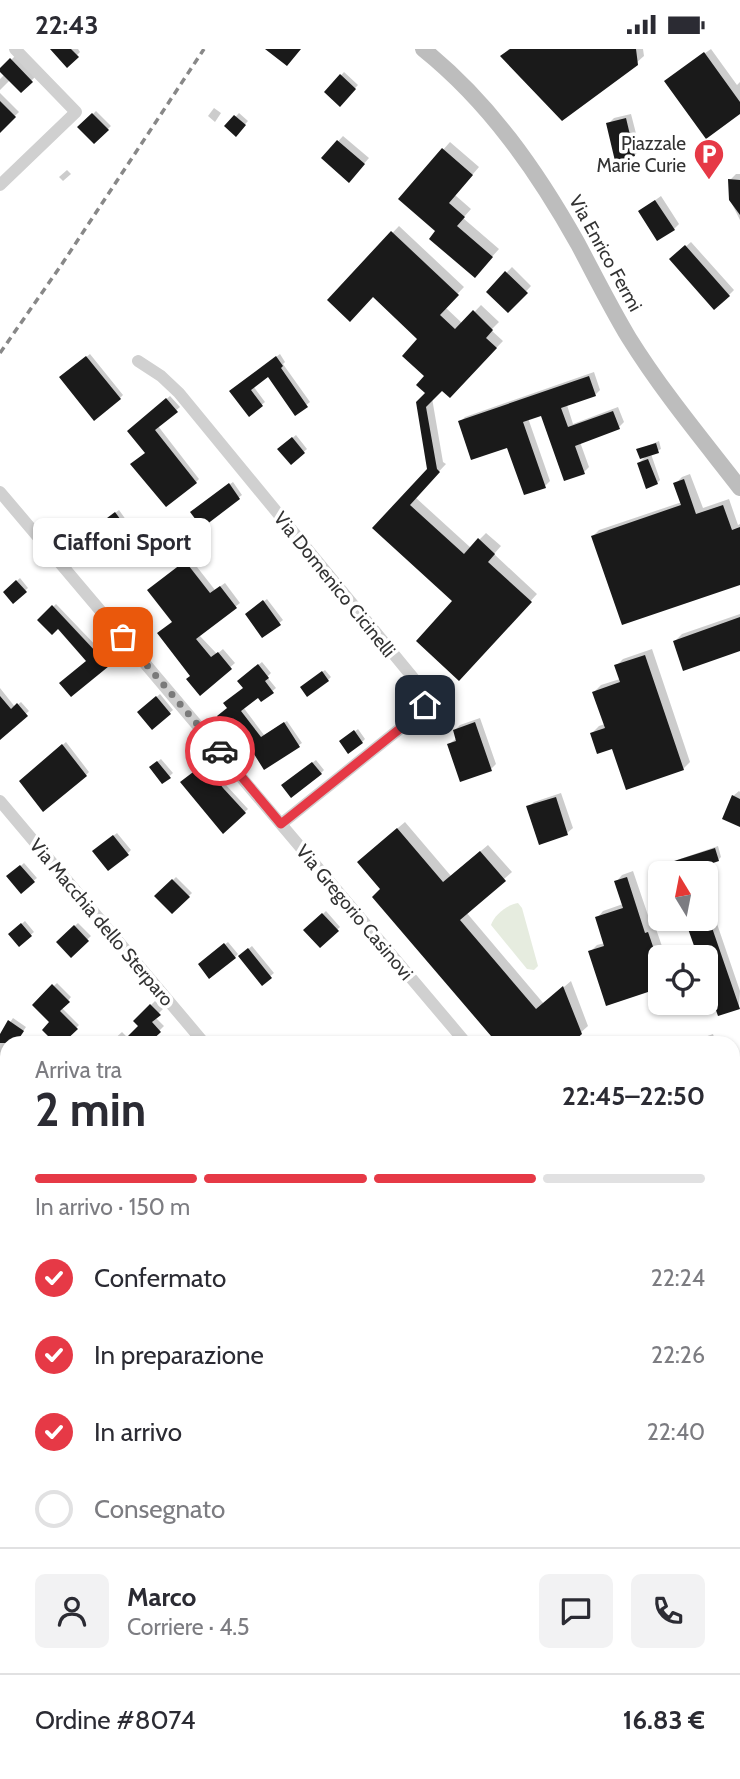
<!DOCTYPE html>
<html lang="it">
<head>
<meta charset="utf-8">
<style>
  :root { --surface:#fff; --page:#f2f2f3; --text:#2b2b33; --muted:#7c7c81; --line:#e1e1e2; --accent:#e63946 }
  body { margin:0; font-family:Cabin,sans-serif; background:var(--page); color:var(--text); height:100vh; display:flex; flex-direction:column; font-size:26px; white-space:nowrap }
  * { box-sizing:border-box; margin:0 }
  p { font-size:23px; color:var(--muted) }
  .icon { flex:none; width:38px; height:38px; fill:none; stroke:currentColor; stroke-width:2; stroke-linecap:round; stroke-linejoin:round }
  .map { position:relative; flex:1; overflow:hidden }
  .details { position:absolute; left:0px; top:987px; width:740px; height:744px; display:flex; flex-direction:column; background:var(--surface); border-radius:21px 21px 0 0; box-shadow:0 2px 5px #0004 }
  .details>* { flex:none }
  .needle { width:46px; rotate:350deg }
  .buttons { position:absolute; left:648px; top:812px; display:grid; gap:14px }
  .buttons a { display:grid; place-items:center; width:70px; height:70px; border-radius:10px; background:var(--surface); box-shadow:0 2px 5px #0004; font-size:35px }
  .pin { position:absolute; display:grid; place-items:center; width:60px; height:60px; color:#fff; margin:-30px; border-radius:14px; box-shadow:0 4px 10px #0006 }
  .courier { position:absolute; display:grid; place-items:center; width:70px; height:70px; margin:-35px; border:5px solid #e63946; border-radius:50%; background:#fff; color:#222; box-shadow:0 2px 9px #0007 }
  .bubble { position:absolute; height:49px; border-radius:10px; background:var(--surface); box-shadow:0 2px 5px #0004; font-size:23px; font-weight:700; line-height:49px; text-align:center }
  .summary em { font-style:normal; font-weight:700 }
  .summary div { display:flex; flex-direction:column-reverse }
  .summary { display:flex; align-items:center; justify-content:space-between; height:119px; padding:0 35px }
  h1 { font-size:46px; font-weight:700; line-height:52px }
  .bar { display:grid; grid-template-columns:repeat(4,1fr); gap:10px 7px; align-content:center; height:84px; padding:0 35px }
  .bar i { height:9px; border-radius:5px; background:var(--line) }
  .bar .active { background:var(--accent) }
  .bar p { grid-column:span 4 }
  .line { display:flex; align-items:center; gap:18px; padding:0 35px; border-top:2px solid var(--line) }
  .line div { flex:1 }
  .round { display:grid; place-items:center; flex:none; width:74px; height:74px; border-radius:10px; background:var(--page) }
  ol { padding:0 35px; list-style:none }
  li { display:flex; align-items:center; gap:21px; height:77px }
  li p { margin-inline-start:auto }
  li .icon { padding:7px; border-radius:50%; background:var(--accent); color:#fff; stroke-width:4 }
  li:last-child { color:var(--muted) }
  li i { width:38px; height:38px; border:4px solid var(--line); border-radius:50% }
  .status { display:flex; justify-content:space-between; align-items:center; height:49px; padding:0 35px; background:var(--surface); direction:ltr }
  .status svg { height:19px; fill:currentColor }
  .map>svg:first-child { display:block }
  .green { fill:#e6ecdf }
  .shadow { fill:#0003 }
  .building { fill:#1a1a1a }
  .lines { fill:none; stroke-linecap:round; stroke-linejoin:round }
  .path { stroke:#cdcdcd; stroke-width:2.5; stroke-dasharray:3.5 3.5; stroke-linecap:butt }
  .lane { stroke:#d0d0d0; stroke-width:6 }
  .street { stroke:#d0d0d0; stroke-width:12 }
  .secondary { stroke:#bdbdbd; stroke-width:16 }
  .rail { stroke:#888; stroke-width:3.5; stroke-dasharray:7 5; stroke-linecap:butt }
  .done { stroke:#7a7a7a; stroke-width:7; stroke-dasharray:0 12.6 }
  .route { stroke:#e63946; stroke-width:9 }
  .labels { text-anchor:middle; stroke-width:7; stroke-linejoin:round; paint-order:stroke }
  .poi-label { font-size:19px; fill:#333; stroke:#fff; text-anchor:end }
  .street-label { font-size:19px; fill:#333; stroke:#fff }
</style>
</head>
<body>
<div class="status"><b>22:43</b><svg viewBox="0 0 49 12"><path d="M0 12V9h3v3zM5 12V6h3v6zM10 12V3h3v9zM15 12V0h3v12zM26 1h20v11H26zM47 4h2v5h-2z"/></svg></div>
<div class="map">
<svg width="740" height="1730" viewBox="0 0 740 1730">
  <rect width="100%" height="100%" fill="#fff"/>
  <!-- green -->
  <path class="green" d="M518,854l4,5 16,58 -4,4 -7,-1 -36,-44c3,-10 17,-21 27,-22z"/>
  <!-- shadow -->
  <path class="shadow" d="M52,0h26l2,3 -13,13z
    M509,0h134l1,7 -8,7 -134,-7z
    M711,0l26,36 3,-3v30l-68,-36z
    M16,6l20,21 -15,15 -11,-11 -10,10v-11l5,-5 -4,-4z
    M344,23l14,13 -18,19 -14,-12z
    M0,44l19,19 -19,18z
    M214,59l7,5 -6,9 -7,-6z
    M96,62l15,15 -17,16 -14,-15z
    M239,64l9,8 -12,13 -9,-8z
    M631,65l9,35 -5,6 -27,-31 6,-6z
    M343,87l26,22 -15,17 -31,-17z
    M450,93l29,25 -24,28 16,14 -8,9 36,31 -18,20 -81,-70z
    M67,121l4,4 -8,7 -4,-4z
    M736,125h4v46l-10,-20v-20z
    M661,147l18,28 -5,5 -34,-18z
    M399,177l65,61 -19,20 18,17 18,-19 18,17 -8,8 12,11 -53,55 -8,-8 -10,10 11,64 3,2 -31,33 56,51 15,-15 15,13 -7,8 43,40 -71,77 -12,-70 -79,-73 54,-59 -12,-66 10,-10 -7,-54 -47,-44 -44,5z
    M691,193l43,48 -5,5 -52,-41z
    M512,218l19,19 -23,25 -20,-19z
    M90,305l33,41 -3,3 -56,-23z
    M280,305l5,8 -2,2 27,38 -14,11 -28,-38 -15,11 12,16 -16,13 -15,-27z
    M594,323l6,18 -5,5 -28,10 6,19 45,-17 6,15 -5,5 -39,15 9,25 -5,5 -42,-59 -14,5 22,63 -5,5 -36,-40 -49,-24 5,-5z
    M170,347l10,11 -22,19 41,53 -3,3 -49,-30 -18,-21z
    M296,386l11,14 -16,14 -12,-14z
    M659,392l2,8 -10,5 9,26 -3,3 -18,-20 8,-8 -9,-5z
    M690,425l13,34 26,-9 9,26 2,-1v59l-147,-47 6,-6 83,-28 -7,-18 7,-7z
    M233,433l9,13 -40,30 -7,-16z
    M119,461l20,28 -11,9 -4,-6 -27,-14z
    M190,509l25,32 10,-7 15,20 -41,32 18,19 6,-5 12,14 -35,30 -26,-71 -20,-36z
    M20,529l8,10 -15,13 -8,-9z
    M267,550l16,21 -20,16 -13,-25z
    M56,555l45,47 5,-4 9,11 -3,3h-24l-30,-34 -18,-7z
    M740,565v35l-65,-8 7,-7z
    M652,600l38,113 -7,7 -70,-23 -21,-13 7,-7 6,-2 -11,-32 7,-7 19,-6 -4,-13 7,-7z
    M262,613l9,11 -4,4 9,11 -14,12 -3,-4 -16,11 21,28 23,-14 15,22 -37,25 -36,-60 16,-20 -3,-10z
    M325,621l6,7 -3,3 -22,4z
    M0,639l15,19 6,-5 8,9 -29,26z
    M160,645l13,16 -21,18 -13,-16z
    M480,669l16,46 -5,5 -42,-25 8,-6 -2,-8 5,-5z
    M358,680l7,10 -3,3 -17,-3z
    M66,693l23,30 -3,3 -65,6z
    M161,710l12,14 -10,9 -9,-18z
    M316,711l8,10 -3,3 -34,9z
    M209,712l17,24 22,24 -25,23 -38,-52z
    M739,742l1,1v33l-7,-29z
    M561,744l12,35 -6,5 -39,-26 6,-5z
    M405,773l46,54 37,-31 24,27 -46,40 78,92 27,-23 17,45 -19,17h-70l-117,-154 -16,-34z
    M117,784l14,17 -3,3 -31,-5z
    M718,797l3,11 -3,3 -41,13 -4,-10 4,-3z
    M24,814l13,15 -16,13 -12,-14z
    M633,822l19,56 3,-1 9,26 -4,5v30l-70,-35 7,-7 8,-2 -8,-25 6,-7 20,-7 -7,-22 6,-7z
    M176,828l16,16 -20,19 -15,-16z
    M326,862l14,16 -20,19 -14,-16z
    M714,866l26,76 -1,16 -34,-50h-5l-11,-30 5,-5z
    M25,872l9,11 -15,13 -9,-11z
    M78,874l13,13 -20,19 -13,-13z
    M228,893l10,12 -3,3 -32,5z
    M252,897l22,27 -12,10 -22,-27z
    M57,934l14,14 -9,11 17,17 -18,18h-4l-5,-21 -18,-17z
    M155,952l8,8 -8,8 9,9 -17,17h-37l12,-11 6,6 13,-12 -6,-5z
    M13,969l13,9 -11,16h-8v12l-7,10v-28z
    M713,985l3,9h-28z
    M733,1040l7,19v146l-7,3z
    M733,1404l7,8v44l-7,-9z
    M7,1405v51l-7,-5v-39l2,1z
    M733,1469l7,7v10l-7,6z
    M740,1577v17l-7,3v-17z
    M591,1724h16l-6,6h-16z"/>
  <!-- building -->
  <path class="building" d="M50,0h21l8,8 -12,11z
    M265,0h36l-14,17z
    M510,0h126l2,16 -76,56 -62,-65z
    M704,3l36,50v12l-34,25 -42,-58z
    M10,9l23,24 -12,11 -21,-21v-4z
    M340,25l16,15 -16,18 -16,-15z
    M0,52l16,16 -16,16z
    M92,64l17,17 -15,14 -17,-17z
    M234,66l12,10 -10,12 -12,-11z
    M626,69l9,38 -20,5 -9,-38z
    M337,91l28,24 -16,19 -28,-25z
    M442,99l31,27 -24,28 16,14 -8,9 36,31 -18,21 -46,-39 6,-8 -37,-32z
    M728,130l12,1v35l-11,-15z
    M655,151l20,30 -18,11 -19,-30z
    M391,182l68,64 -19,20 15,14 18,-19 20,20 -7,8 11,10 -47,50 -8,-7 -16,16 11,62 3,3 -30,33 54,49 14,-16 17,16 -7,8 44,40 -73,79 -43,-40 36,-40 -80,-73 55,-59 -11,-67 9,-9 -9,-8 8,-9 -22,-20 15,-17 -44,-42 -23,25 -23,-22z
    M685,196l45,51 -16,14 -45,-51z
    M505,222l23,22 -20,20 -22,-21z
    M86,307l35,43 -27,22 -35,-44z
    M276,307l7,10 -2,2 27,39 -13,9 -27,-39 -17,13 12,16 -14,11 -20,-26z
    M589,327l7,20 -35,12 7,19 45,-16 7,18 -45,17 10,28 -21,7 -23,-65 -18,6 23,66 -22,7 -17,-47 -36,12 -13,-39z
    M166,349l12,14 -23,18 42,53 -31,24 -36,-43 15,-11 -18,-22z
    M292,388l13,16 -14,12 -14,-16z
    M656,394l3,10 -19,6 -4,-10z
    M648,410l10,25 -12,5 -9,-26z
    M684,430l12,35 27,-9 9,25 8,-3v58l-118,40 -31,-89 90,-31 -8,-22z
    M229,434l11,16 -38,29 -12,-16z
    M115,463l22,30 -9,7 -5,-6 -14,11 -18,-24z
    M185,512l25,32 10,-7 17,22 -41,31 15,18 7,-5 14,17 -32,27 -14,-17 4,-3 -33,-43 15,-11 -25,-32z
    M16,531l11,12 -14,12 -10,-12z
    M263,551l18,25 -19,13 -17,-24z
    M52,556l45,48 5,-5 12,14 -43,35 -12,-14 27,-22 -28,-32 -6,6 -15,-15z
    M740,568v34l-57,20 -10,-30z
    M645,606l39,115 -58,20 -14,-41 -15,5 -7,-21 15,-5 -13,-36 28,-10 -6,-17z
    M258,615l11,14 -4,3 9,12 -13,9 -3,-4 -17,13 20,26 23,-15 16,25 -36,23 -22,-35 -2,1 -8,-11 -5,4 -10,-13 10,-8 -4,-5 20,-15 -6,-7z
    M322,622l7,10 -22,16 -7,-10z
    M0,647l11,13 6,-6 11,13 -28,24z
    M156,647l15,18 -19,16 -15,-18z
    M475,673l17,49 -32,11 -13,-38 9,-3 -3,-11z
    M354,681l9,13 -15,11 -9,-13z
    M62,695l25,32 -44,36 -24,-31z
    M157,712l14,17 -9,6 -13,-17z
    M312,713l10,12 -31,24 -10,-13z
    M205,714l18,25 23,25 -23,21 -43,-52z
    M732,746l8,4v28l-18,-8z
    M556,748l12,38 -29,10 -13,-39z
    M397,779l46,54 37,-31 26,30 -46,39 76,89 27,-23 19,48 -10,9h-75l-125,-146 8,-8 -23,-27z
    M113,786l16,20 -21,16 -16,-20z
    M715,799l4,13 -36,12h-8l-4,-11z
    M20,816l15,17 -14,12 -15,-18z
    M627,828l18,56 3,-1 10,29 -3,1 5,14v12l-54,18 -18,-55 16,-5 -9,-29 28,-9 -9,-27z
    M172,830l18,18 -18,17 -18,-18z
    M322,864l17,18 -19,17 -17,-18z
    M709,870l31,90 -22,7 -13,-37v-22h-7l-11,-31z
    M21,874l11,13 -13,11 -11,-13z
    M74,876l15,16 -18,17 -15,-16z
    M224,894l12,15 -27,21 -11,-15z
    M248,899l24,30 -10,8 -24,-30z
    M52,935l18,18 -10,9 18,18 -15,14h-8l-13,-13 7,-8 -17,-17z
    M150,955l11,11 -9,7 9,10 -12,11h-28l17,-17 -5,-5z
    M8,971l16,11 -8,12h-16v-9z"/>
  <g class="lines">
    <!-- path -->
    <path class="path" d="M396,1730l5,-6
      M550,1730l6,-6"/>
    <!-- lane -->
    <path class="lane" d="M0,1087l7,7
      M0,1228l7,1
      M0,1383l7,-10
      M0,1487l7,4"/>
    <!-- street -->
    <path class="street" d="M0,136l76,-73 -61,-63
      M138,312l23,15 18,17 240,292c8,12 9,20 -2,30l-136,109
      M0,443l466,551
      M0,752l204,242
      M733,1398l7,8
      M733,1517l7,3"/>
    <!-- secondary -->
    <path class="secondary" d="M423,0c66,53 114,122 155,195 17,32 33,64 51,94 33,53 73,101 111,150"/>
    <!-- rail -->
    <path class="rail" d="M0,304l62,-89 142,-215"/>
  </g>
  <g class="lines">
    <!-- done -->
    <path class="done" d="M123,588l97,114"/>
    <!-- route -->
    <path class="route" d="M220,702l61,73 136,-109 8,-10"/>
  </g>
  <!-- icons -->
  <defs>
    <g id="parking-pin" transform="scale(1.575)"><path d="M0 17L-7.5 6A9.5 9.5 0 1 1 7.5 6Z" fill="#e63946" stroke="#fff"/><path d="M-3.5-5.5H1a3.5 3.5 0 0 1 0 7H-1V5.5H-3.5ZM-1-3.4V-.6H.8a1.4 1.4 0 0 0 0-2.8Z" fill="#fff"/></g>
  </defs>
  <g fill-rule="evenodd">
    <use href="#parking-pin" x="709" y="105"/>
  </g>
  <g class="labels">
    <!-- poi labels -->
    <g class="poi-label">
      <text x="686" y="101">Piazzale<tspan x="686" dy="22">Marie Curie</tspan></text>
    </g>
    <!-- street labels -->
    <g class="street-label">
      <text transform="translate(606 204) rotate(61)" y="7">Via Enrico Fermi</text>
      <text transform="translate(335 535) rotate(51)" y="7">Via Domenico Cicinelli</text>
      <text transform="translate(355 863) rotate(50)" y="7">Via Gregorio Casinovi</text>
      <text transform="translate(102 873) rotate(50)" y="7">Via Macchia dello Sterparo</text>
    </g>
  </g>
</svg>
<div class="buttons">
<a><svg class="needle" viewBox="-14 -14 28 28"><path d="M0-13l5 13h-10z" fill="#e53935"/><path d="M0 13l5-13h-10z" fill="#7c7c81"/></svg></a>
<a><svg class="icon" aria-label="locate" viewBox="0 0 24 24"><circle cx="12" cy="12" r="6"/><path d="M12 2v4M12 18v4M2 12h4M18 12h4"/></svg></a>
</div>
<div class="pin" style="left:123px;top:588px;background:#ea580c"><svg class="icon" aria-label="bag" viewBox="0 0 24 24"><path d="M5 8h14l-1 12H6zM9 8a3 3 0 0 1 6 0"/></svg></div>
<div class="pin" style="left:425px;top:656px;background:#1f2937"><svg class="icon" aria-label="home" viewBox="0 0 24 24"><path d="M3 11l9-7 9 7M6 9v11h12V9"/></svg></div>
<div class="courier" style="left:220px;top:702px"><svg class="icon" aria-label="car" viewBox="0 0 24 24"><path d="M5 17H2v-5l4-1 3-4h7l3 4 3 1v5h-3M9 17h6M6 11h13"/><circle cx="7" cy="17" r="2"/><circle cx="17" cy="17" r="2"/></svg></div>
<div class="bubble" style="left:33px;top:469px;width:178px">Ciaffoni Sport</div>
<section class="details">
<div class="summary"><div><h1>2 min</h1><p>Arriva tra</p></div><em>22:45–22:50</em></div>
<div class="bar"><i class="active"></i><i class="active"></i><i class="active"></i><i></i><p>In arrivo · 150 m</p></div>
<ol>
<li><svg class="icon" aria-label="check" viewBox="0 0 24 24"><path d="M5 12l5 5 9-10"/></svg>Confermato<p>22:24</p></li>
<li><svg class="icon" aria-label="check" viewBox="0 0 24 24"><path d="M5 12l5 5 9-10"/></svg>In preparazione<p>22:26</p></li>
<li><svg class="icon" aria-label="check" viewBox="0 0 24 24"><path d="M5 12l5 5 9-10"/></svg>In arrivo<p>22:40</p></li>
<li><i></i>Consegnato</li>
</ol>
<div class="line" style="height:126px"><a class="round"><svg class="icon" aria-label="person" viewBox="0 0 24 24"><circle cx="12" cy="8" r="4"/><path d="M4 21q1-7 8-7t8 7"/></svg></a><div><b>Marco</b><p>Corriere · 4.5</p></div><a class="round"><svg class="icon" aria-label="chat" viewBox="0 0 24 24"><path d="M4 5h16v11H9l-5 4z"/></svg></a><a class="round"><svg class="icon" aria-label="phone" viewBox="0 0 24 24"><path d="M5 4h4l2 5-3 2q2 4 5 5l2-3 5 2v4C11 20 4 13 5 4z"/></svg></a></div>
<div class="line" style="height:91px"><div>Ordine #8074</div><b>16.83 €</b></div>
</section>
</div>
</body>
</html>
